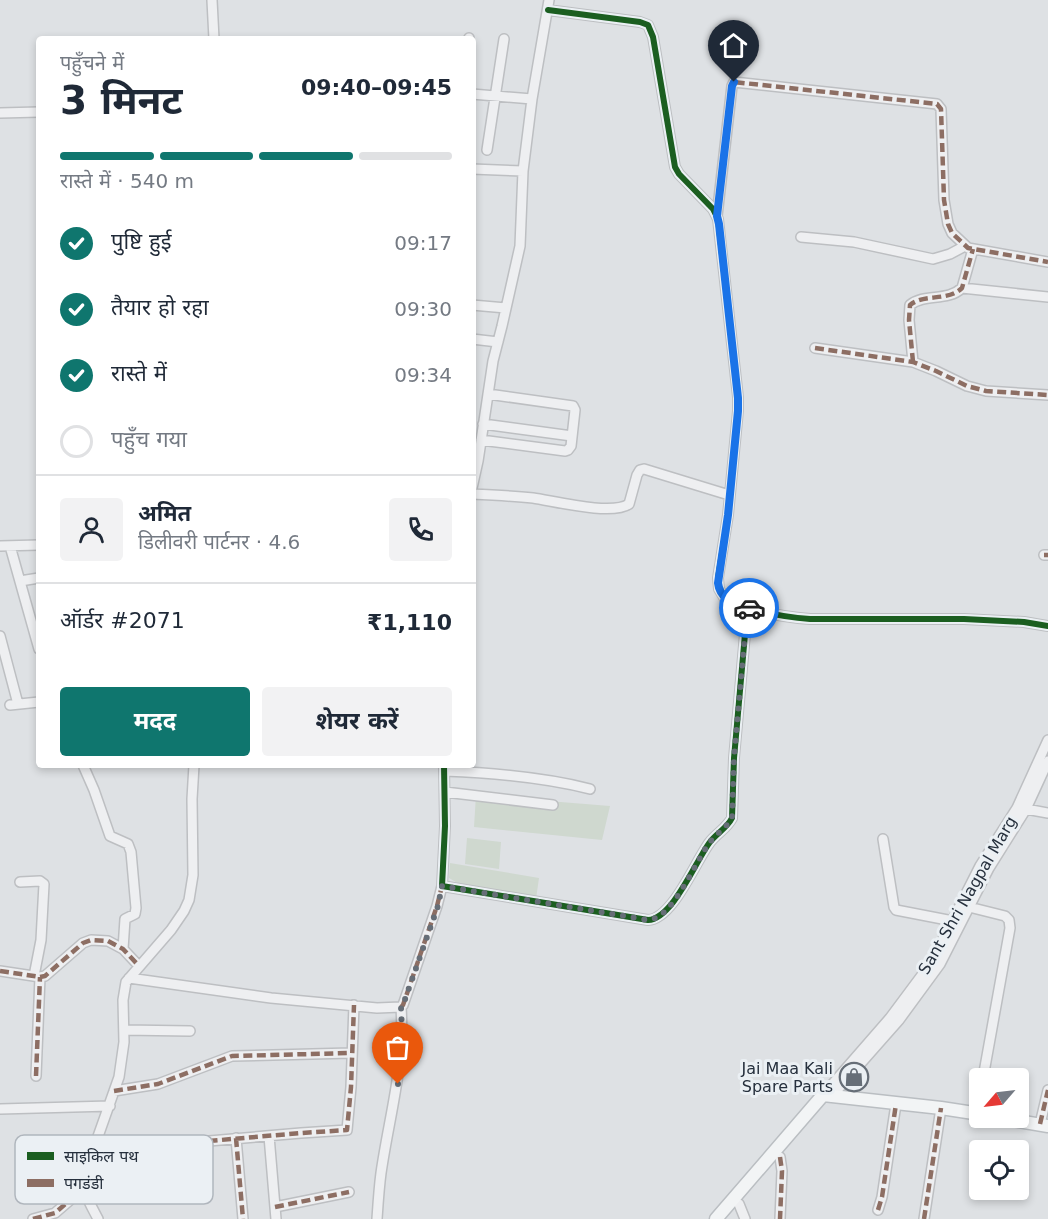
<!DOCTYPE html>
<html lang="hi">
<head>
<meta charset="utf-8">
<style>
  :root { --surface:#fff; --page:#f2f2f3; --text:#1f2937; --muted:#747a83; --line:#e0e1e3; --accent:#0f766e }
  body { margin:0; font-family:"DejaVu Sans","Noto Sans Devanagari",sans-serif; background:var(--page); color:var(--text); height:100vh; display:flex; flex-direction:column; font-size:22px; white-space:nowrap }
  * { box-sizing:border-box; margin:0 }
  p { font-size:20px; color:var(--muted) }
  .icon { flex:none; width:33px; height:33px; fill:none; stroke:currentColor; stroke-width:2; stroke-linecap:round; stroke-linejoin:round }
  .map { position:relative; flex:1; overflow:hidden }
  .sheet { position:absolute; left:36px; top:36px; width:440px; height:732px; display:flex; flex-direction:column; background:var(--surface); border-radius:6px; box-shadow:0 3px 9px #0003 }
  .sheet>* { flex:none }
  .needle { width:39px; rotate:242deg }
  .tools { position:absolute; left:969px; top:1068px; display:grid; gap:12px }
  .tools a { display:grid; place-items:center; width:60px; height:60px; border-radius:6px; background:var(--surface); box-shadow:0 3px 9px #0003; font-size:30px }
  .pin { position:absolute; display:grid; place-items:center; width:51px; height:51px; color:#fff; margin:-62px -26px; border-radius:50% 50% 50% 0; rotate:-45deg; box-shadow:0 0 6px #0007 }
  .pin .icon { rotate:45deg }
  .courier { position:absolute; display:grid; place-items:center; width:60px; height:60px; margin:-30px; border:4px solid #1a73e8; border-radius:50%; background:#fff; color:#222; box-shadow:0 2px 8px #0007 }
  .headline em { font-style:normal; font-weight:700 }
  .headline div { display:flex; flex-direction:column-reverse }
  .headline { display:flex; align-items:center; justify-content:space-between; height:102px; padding:0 24px }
  h1 { font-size:39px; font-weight:700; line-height:45px }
  .bar { display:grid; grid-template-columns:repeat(4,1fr); gap:9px 6px; align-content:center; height:72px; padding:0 24px }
  .bar i { height:8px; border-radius:4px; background:var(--line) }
  .bar .selected { background:var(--accent) }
  .bar p { grid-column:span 4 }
  .line { display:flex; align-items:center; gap:15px; padding:0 24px; border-top:2px solid var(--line) }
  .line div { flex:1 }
  .round { display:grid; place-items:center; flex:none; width:63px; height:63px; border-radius:6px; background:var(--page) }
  ol { padding:0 24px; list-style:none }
  li { display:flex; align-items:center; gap:18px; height:66px }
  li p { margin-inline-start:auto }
  li .icon { padding:6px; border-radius:50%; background:var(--accent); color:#fff; stroke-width:4 }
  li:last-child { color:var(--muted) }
  li i { width:33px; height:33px; border:3px solid var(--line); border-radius:50% }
  .button { display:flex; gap:12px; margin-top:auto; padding:12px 24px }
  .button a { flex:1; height:69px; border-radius:6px; background:var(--accent); color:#fff; font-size:24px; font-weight:700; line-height:69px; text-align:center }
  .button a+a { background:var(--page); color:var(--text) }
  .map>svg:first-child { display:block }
  .green { fill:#cfd8cf }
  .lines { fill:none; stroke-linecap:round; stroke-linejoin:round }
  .minor-casing { stroke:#bdbfc2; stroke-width:12 }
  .major-casing { stroke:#babec2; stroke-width:15 }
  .minor { stroke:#eeeff1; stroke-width:9 }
  .major { stroke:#f2f4f5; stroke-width:12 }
  .quiet { stroke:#8d6e63; stroke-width:4.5; stroke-dasharray:9 4.5; stroke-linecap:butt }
  .cycleway-casing { stroke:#ebf0f4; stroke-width:10 }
  .cycleway { stroke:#1b5e20; stroke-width:6 }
  .done { stroke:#666e77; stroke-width:6; stroke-dasharray:0 10.8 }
  .route { stroke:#1a73e8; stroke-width:8 }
  .labels { text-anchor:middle; stroke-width:6; stroke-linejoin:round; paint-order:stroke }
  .street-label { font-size:16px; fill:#26303d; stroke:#ebf0f4 }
  .poi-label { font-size:16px; fill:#26303d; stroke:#ebf0f4; text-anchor:end }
  .key { fill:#ebf0f4; stroke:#b0b6bd; stroke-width:1.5 }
  .key-label { font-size:16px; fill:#26303d }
</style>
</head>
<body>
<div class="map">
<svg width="1048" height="1219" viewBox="0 0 1048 1219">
  <rect width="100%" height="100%" fill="#dee1e4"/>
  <!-- green -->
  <path class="green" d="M476,795l134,11 -8,34 -128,-13z
    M467,838l34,4 -2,27 -34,-5z
    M450,863l89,15 -3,21c-29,-4 -62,-5 -87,-21z"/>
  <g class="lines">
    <!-- minor casing -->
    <g class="minor-casing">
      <path id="minor" d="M212,0l2,39
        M548,10l92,12 8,3 5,12 22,130 4,7 34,35 5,10 20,178v14l-10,104 -10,63 1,11 6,10c28,12 55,18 85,20h154l60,3 24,4
        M469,39v-1
        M472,94l60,5
        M0,113l39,-1
        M487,150l17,-111
        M472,169l51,2
        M717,216l15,-130 2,-4 203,22 4,5 3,91 4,24 4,9 16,15 80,14
        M801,237l53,5 79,17 17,-5 15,-8
        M962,288l86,9
        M472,305l34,3
        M472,339l26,3
        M815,348l98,14 23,9 31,15 19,5 62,4
        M913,362l-4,-42 1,-15c15,-12 37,-3 52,-17l11,-39
        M483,424l89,12
        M481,440l84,11 3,-1 3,-4 4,-36 -2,-4 -85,-12
        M472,488l6,-27 15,-100 9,-35 18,-80 3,-75 9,-72 17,-99
        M472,494c21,1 41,2 61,4 21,3 79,18 96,6l8,-29 3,-5 4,-1 85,26
        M0,546l39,-1
        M10,546l29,103
        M1044,555h4
        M20,581l19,-3
        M0,636l18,68
        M10,705l29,-3
        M83,765l11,25 16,46 18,8 3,8 5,56 -1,6 -10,5 -2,30
        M444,765l1,61 -3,60 206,34c25,-1 48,-60 62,-78 7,-9 17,-14 22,-24l2,-60 11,-124 6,-25
        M445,771c49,2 98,6 145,18
        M445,792l108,13
        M1026,809l22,4
        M883,839l11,68 2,3 62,12
        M20,882l20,-1 4,3 -3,56 -7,36
        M969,907l36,9 4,4 1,8 -27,150
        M0,971l40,6 5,-1 38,-33 8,-3 17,1 15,8 16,17
        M129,978l142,20 106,10 24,-1
        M124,1030l66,1
        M36,1076l4,-99
        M114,1091l44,-7 74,-28 119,-3
        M823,1095l67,-77 41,-55 49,-97 37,-58 31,-68
        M831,1097l68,-77 41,-56 49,-96 37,-59 22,-48
        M0,1109l110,-3
        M976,1114l4,-18
        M1040,1124l8,-34
        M269,1136l7,83
        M236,1138l7,81
        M155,1148l54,-7 92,-8 46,-3 4,-43 3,-82
        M780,1157l2,14 -2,48
        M739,1204l6,15
        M275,1207l74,-15
        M878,1210l4,-13 14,-93
        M33,1219l22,-6 29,-25
        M98,1219c-7,-14 -16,-27 -14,-43l35,-99 5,-35 -1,-42 3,-18 45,-52 13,-19 5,-11 4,-25 -1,-76 2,-34
        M377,1219c1,-15 2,-31 4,-46 8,-56 24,-108 20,-166l2,-2 34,-99 5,-20
        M924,1219l17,-111"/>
    </g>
    <!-- major casing -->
    <g class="major-casing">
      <path id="major" d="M1000,1118l48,8
        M716,1219l107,-124 118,13 39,6"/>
    </g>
    <!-- minor -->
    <use href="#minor" class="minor"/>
    <!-- major -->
    <use href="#major" class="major"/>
    <!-- quiet -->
    <path class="quiet" d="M717,214l15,-128 2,-4 203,22 4,5 3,91 4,24 4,9 16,15 80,14
      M815,348l98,14 23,9 31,15 19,5 62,4
      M913,362l-4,-42 1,-15c15,-12 37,-3 52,-17l11,-39
      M1044,555h4
      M0,971l40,6 5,-1 38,-33 8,-3 17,1 15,8 16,17
      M401,1007l2,-2 34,-99 5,-20
      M36,1076l4,-99
      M114,1091l44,-7 74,-28 119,-3
      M1040,1124l8,-34
      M236,1138l7,81
      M155,1148l54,-7 92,-8 46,-3 4,-43 3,-82
      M780,1157l2,14 -2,48
      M275,1207l74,-15
      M878,1210l4,-13 14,-93
      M33,1219l22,-6 29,-25
      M924,1219l17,-111"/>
    <!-- cycleway casing -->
    <g class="cycleway-casing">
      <path id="cycleway" d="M548,10l92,12 8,3 5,12 22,130 4,7 34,35 5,10 20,178v14l-10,104 -10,63 1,11 6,10c28,12 55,18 85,20h154l60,3 24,4
        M444,765l1,61 -3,60 206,34c25,-1 48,-60 62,-78 7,-9 17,-14 22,-24l2,-60 11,-124 6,-25"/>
    </g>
    <!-- cycleway -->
    <use href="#cycleway" class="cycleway"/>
  </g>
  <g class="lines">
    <!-- done -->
    <path class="done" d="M398,1084l4,-52 -1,-25 2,-2 35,-99 4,-20 206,34c25,-1 48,-60 62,-78 7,-9 16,-14 22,-24l2,-60 11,-124 6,-25 -2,-1"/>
    <!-- route -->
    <path class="route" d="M734,82l-2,4 -15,130 2,8 19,174v13l-10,104 -10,68c2,17 17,20 31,25"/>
  </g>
  <!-- icons -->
  <defs>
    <g id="shop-ring" transform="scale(1.5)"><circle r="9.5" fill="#ebf0f4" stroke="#666e77" stroke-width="1.5"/><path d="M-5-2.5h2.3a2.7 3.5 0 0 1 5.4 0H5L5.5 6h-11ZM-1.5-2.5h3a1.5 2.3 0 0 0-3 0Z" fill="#666e77"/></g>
  </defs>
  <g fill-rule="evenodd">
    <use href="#shop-ring" x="854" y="1077"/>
  </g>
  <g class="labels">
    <!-- street labels -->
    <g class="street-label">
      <text transform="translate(967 895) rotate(-60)" y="6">Sant Shri Nagpal Marg</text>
    </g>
    <!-- poi labels -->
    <g class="poi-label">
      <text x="833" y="1074">Jai Maa Kali<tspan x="833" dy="18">Spare Parts</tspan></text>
    </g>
  </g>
  <!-- legend -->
  <rect x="15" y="1135" width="198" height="69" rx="9" class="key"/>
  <rect x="27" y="1152" width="27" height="8" fill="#1b5e20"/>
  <rect x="27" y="1179" width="27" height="8" fill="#8d6e63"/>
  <g class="key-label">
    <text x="64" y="1162">साइकिल पथ</text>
    <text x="64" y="1189">पगडंडी</text>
  </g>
</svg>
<div class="tools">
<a><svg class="needle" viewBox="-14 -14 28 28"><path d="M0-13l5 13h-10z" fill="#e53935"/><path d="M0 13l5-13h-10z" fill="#747a83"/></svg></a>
<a><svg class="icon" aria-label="locate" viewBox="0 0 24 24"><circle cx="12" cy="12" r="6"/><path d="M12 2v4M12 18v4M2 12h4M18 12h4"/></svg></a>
</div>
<div class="pin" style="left:398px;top:1084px;background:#ea580c"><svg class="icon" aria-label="bag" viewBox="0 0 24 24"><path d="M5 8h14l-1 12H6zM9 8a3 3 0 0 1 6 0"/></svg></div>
<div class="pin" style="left:734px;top:82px;background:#1f2937"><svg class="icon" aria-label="home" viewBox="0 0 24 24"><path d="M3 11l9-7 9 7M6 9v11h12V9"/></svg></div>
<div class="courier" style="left:749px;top:608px"><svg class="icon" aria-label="car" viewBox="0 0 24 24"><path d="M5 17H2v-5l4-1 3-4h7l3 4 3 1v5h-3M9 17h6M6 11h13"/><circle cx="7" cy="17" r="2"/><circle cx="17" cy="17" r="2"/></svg></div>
<section class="sheet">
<div class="headline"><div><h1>3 मिनट</h1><p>पहुँचने में</p></div><em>09:40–09:45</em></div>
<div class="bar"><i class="selected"></i><i class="selected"></i><i class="selected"></i><i></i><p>रास्ते में · 540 m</p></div>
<ol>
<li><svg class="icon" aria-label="check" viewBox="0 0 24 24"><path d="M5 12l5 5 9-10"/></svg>पुष्टि हुई<p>09:17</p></li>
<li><svg class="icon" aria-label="check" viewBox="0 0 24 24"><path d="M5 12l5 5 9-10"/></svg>तैयार हो रहा<p>09:30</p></li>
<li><svg class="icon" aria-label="check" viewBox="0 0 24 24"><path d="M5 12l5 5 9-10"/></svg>रास्ते में<p>09:34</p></li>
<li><i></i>पहुँच गया</li>
</ol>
<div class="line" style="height:108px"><a class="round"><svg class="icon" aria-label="person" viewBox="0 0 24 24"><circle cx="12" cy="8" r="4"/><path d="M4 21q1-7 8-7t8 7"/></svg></a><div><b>अमित</b><p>डिलीवरी पार्टनर · 4.6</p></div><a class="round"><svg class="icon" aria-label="phone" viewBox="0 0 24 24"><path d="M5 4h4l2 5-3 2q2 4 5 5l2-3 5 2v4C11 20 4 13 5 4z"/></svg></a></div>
<div class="line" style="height:78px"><div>ऑर्डर #2071</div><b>₹1,110</b></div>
<div class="button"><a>मदद</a><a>शेयर करें</a></div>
</section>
</div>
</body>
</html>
